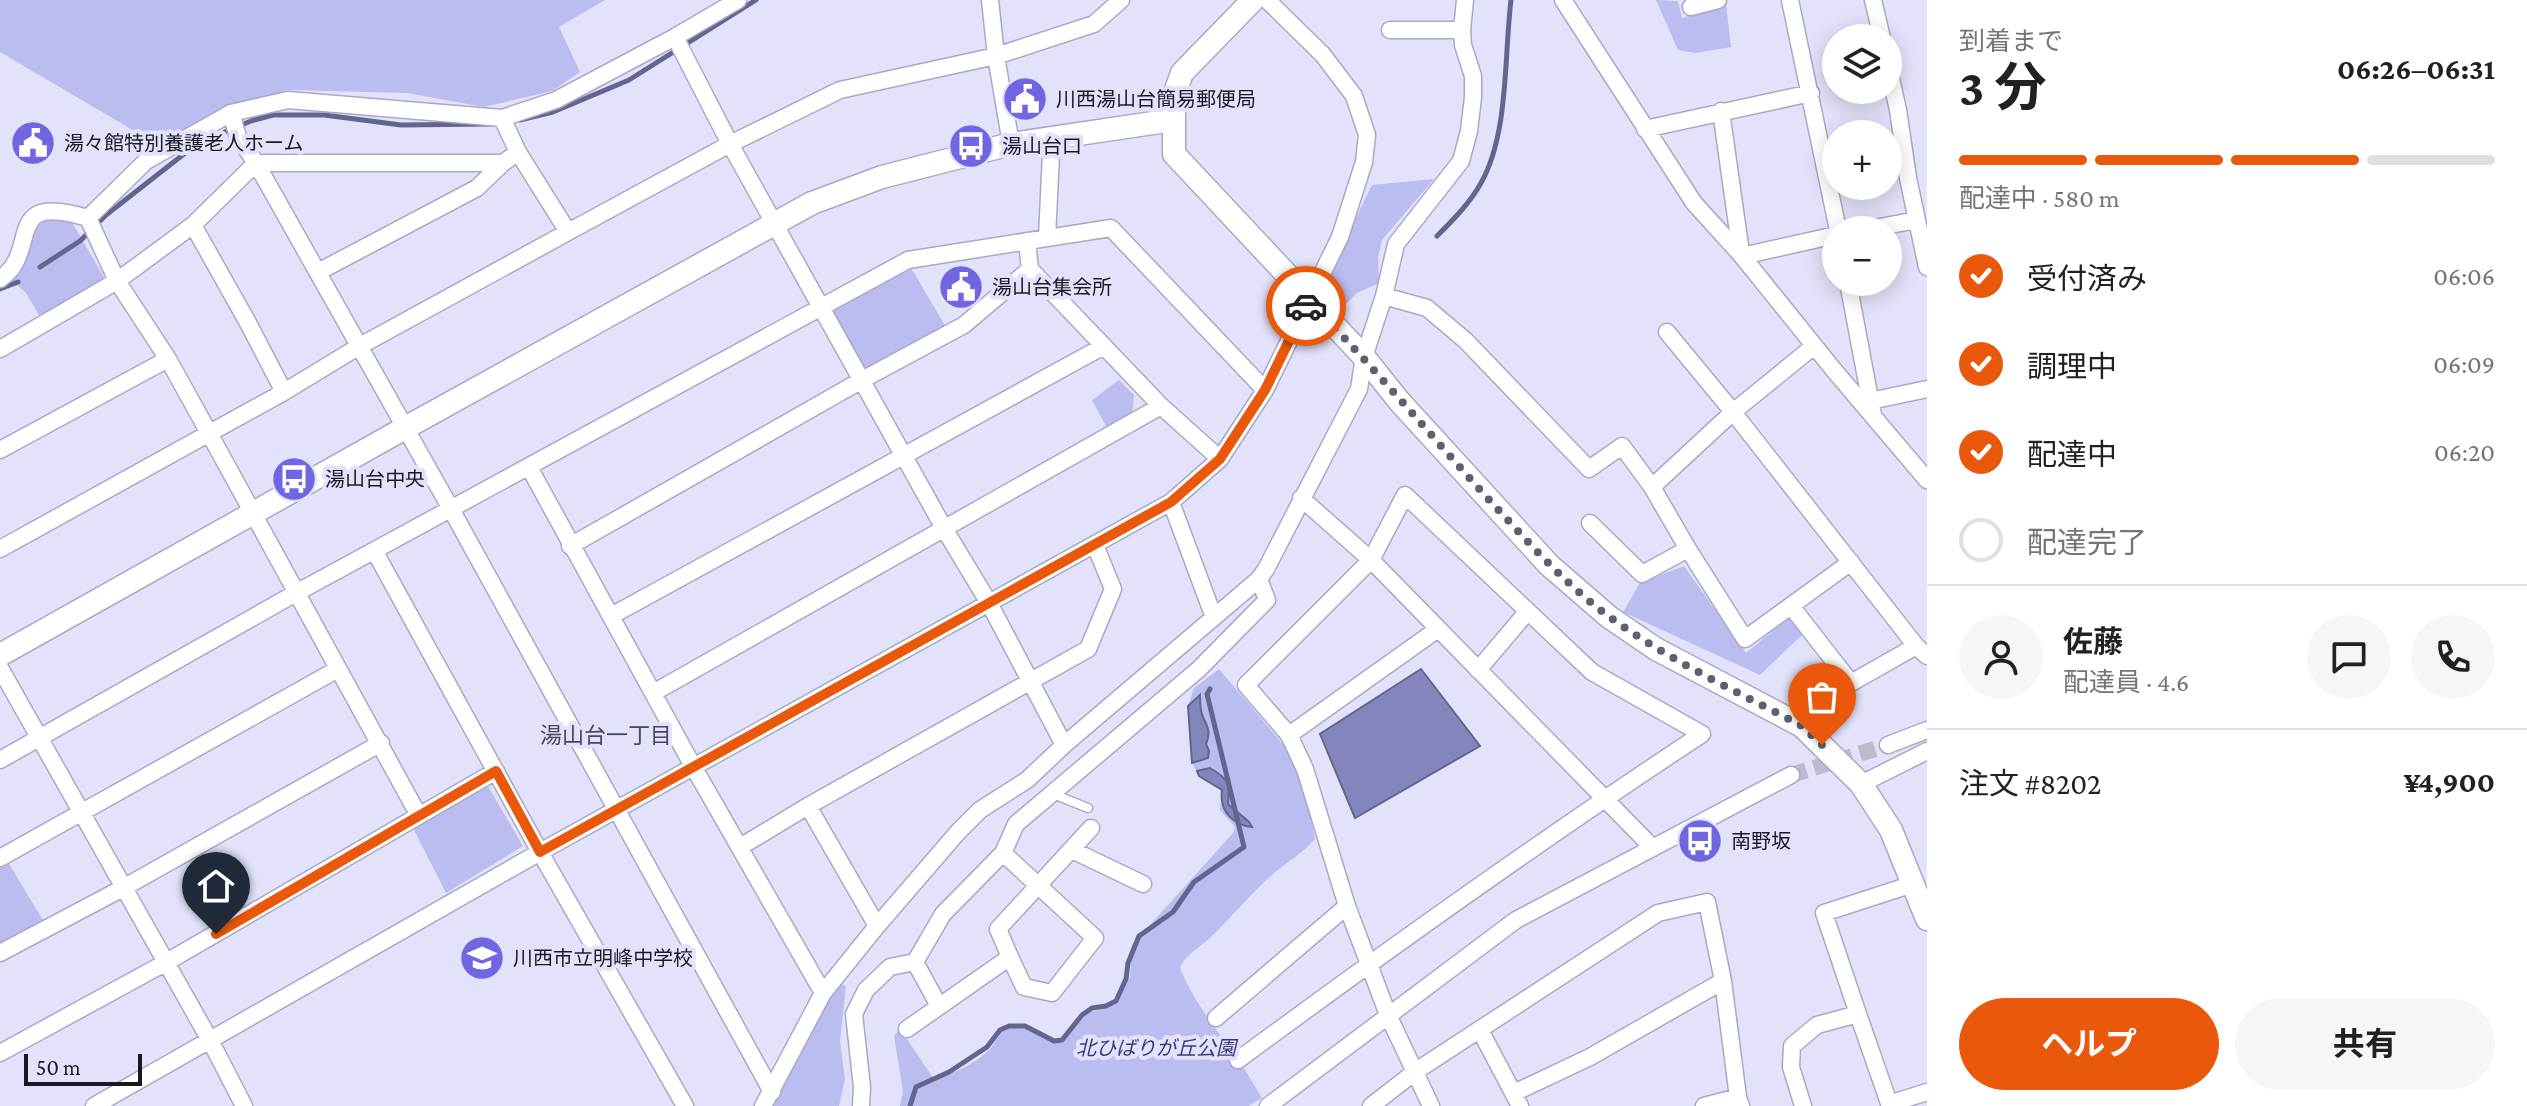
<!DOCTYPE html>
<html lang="ja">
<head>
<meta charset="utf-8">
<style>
  :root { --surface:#fff; --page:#f6f6f6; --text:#202124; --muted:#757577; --line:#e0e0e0; --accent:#ea580c }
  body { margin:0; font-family:"Crimson Pro","Noto Sans JP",serif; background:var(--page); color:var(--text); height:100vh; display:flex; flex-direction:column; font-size:30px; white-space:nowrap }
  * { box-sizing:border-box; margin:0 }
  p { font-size:26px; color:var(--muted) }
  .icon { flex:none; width:44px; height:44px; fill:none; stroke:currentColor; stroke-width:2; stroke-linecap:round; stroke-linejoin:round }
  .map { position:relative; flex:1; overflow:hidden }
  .details { display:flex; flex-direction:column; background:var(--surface); width:600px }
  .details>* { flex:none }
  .buttons { position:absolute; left:1822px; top:24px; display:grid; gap:16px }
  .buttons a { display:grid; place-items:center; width:80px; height:80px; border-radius:50%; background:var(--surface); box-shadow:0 4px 20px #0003; font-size:40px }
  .scale { position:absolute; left:24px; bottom:20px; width:118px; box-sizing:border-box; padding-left:8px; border:4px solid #191923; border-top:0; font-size:22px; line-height:28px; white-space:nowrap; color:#191923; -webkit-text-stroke:6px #e2e3fa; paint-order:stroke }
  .pin { position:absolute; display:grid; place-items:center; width:68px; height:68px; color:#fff; margin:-82px -34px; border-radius:50% 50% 50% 0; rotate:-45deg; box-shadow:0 0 8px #0007 }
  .pin .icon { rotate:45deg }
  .courier { position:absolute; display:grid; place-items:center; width:80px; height:80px; margin:-40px; border:6px solid #ea580c; border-radius:50%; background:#fff; color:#222; box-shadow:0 2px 10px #0007 }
  .summary em { font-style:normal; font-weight:700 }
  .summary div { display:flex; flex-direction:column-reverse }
  .summary { display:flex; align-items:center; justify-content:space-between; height:136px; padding:0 32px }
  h1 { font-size:52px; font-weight:700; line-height:60px }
  .bar { display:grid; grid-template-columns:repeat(4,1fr); gap:12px 8px; align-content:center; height:96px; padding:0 32px }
  .bar i { height:10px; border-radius:6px; background:var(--line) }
  .bar .active { background:var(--accent) }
  .bar p { grid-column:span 4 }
  .line { display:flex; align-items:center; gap:20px; padding:0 32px; border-top:2px solid var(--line) }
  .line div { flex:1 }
  .round { display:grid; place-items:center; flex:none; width:84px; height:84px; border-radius:42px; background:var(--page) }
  ol { padding:0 32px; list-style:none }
  li { display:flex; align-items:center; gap:24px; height:88px }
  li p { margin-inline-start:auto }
  li .icon { padding:8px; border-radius:50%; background:var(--accent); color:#fff; stroke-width:4 }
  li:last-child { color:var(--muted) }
  li i { width:44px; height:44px; border:4px solid var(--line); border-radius:50% }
  .action { display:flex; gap:16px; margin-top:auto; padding:16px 32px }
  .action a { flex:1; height:92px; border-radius:48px; background:var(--accent); color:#fff; font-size:32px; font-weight:700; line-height:92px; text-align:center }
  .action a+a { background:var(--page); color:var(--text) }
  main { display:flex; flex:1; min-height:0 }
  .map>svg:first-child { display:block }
  .green { fill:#bbbcef }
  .water { fill:#8485bc; stroke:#64658e; stroke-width:2 }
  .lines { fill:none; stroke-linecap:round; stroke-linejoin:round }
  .stream { stroke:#64658e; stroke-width:5 }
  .minor-tunnel { stroke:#babbcf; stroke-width:16; stroke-dasharray:16 8; stroke-linecap:butt }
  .service-casing { stroke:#a8a9c5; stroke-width:11 }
  .minor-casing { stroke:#a8a9c5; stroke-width:19 }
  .tertiary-casing { stroke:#a8a9c5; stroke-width:25 }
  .service { stroke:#fff; stroke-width:8 }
  .minor { stroke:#fff; stroke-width:16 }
  .tertiary { stroke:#fff; stroke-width:22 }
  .done { stroke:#5f606e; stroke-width:8; stroke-dasharray:0 14.4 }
  .route { stroke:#ea580c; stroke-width:10 }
  .labels { text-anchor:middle; stroke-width:8; stroke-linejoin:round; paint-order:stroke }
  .poi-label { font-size:20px; fill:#191923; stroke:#e2e3fa; text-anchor:start }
  .park-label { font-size:20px; font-style:italic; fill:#3c377b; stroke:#e2e3fa }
  .neighbourhood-label { font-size:22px; fill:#46475e; stroke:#e2e3fa }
</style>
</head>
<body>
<main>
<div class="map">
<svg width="1927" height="1106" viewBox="0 0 1927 1106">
  <rect width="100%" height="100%" fill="#e2e3fa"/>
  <!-- green -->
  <path class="green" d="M0,0h605l-46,27 21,45 -28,19 -68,16 -77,-14 -120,-3 -134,52 -153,-90z
    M1656,0l22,1 4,17 44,-14 5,43 -36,6 -17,-3z
    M1434,179l-52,61 -4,17 1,26 -22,10 -16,16 -17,-17 21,-52 27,-55z
    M49,217l21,2 38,65 -69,31 -13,-22 -16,-14 10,-7 4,-34z
    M910,266l37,63 -82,42 -34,-61z
    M1119,380l15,15 -1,13 -3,9 -23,11 -15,-28z
    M1684,566l62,87 42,-35 15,16 -43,41 -137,-63 17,-29z
    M1219,669l68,80 20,48 8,42c-12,14 -28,23 -43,36 -22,19 -40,42 -62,63 -10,9 -25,17 -30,30 14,35 37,61 58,92 9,12 16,25 24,38l-14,8h-348l3,-15 -9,-55 6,-7 34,50c19,-5 41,-15 55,-29 8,-8 9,-19 21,-22 19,-6 33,17 52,15l19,-25 8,-6 19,-4 10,-5 12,-26 2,-32 101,-112 2,-6 -15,-17 2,-20 -23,-14 -7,-13 -4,-57 6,-18z
    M486,783l37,63 -77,47 -35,-69z
    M8,862l36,60 -44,23v-78z
    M837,979l9,8 -6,54 5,38 -6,27h-73z"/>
  <!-- water -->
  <path class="water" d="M1421,669l59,77 -125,72 -35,-84z
    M1200,695c0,7 0,15 3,22 5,11 8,15 3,27l3,7 -1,7 -16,5 -4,-57z
    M1210,768c19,11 20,15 18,36l21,18 3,5c-19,-2 -33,-16 -30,-37l-23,-14 -2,-5z"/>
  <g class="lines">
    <!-- stream -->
    <path class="stream" d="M520,120l33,-8 76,-32 127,-80
      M1437,236c16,-16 33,-33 44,-53 28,-50 23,-126 30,-183
      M40,267l40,-26 26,-26 92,-72 53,-22 22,-6h51l77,10 89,-1
      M0,289l18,-7
      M910,1106l6,-19 33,-15 38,-25 13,-17 9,-4h16l29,15 8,-1 20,-25 10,-7 14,-2 10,-5 10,-22 2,-16 11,-27 34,-24 21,-30 50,-35 -37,-153 3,-5"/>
    <!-- minor-tunnel -->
    <path class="minor-tunnel" d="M1791,775l97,-30"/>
    <!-- service casing -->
    <g class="service-casing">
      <path id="service" d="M1053,794l35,14"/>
    </g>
    <!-- minor casing -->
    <g class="minor-casing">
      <path id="minor" d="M990,0l6,56 15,88
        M1563,0l131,203 48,53 91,113 94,111
        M1790,0l48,230
        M1873,0l9,38
        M1691,7l27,-7
        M1390,30h72
        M675,37l55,107 215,386 44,73 75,142
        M1888,65l10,45 10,68 19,89
        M1721,111l20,142
        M231,113l7,24 18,26 195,346 321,583
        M502,118l16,34 50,80
        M1645,129l166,-36
        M1047,137l4,17 -4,83
        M88,218l29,63 51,78 41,74 210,383
        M193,225l54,96 37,71
        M1864,230l53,-10
        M1742,256l94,-21
        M1030,269l131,137 59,53
        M318,272l159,-84 26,-25
        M0,279c42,-28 0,-88 88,-61l58,-57 85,-48 57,-13 214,18 54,-18 119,-63 63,-37
        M1848,282l25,133
        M1384,296l43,12 39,33 123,128 33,-23 30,41 36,62 57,90 106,-77
        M1667,332l66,80 183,234 11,10
        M0,349l117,-68 76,-56 63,-62h247l15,-11
        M1870,401l57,-12
        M0,450l168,-91
        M529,467l165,301 129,225
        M1652,487l81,-75 81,-66
        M1171,502l42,113
        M1590,523l52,51 46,-25
        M570,546l292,-166 102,-55 66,-56 -3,-28
        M0,549l284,-157 74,-45 210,-115 162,-88 110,-54 156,-34 98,-32 27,-24
        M375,552l165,300 145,254
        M1791,606l60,77 65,-37
        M611,616l493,-270
        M0,668l211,374 33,64
        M1478,670l50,-59
        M653,693l508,-287
        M1289,735l149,-106
        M1888,745l39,-15
        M0,760l296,-167 612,-333 203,-32 154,162
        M1861,784l66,-33
        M808,806l69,120
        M740,847l68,-41 280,-157 25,-60 -18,-44
        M1072,850l71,34
        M0,858l338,-189
        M0,953l123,-65 258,-145
        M1010,957l-12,-28 93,-101
        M915,962l24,44
        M1858,1014l32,92
        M1216,1018l131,-112
        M907,1029l103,-72 14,30 28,6 43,-55 -92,-85
        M1480,1030l40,76
        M0,1053l165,-90 331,-192
        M1238,1060c152,-112 306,-222 464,-326l-110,-62 -187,-177 -34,65 -70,-62
        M1514,1093l76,-36 133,-76
        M1889,1104l38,-12
        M94,1106l446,-254 631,-350 49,-43 45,-69 75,-153 24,-75 3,-27 -13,-39 -31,-41 -56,-55
        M763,1106l60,-113 54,-67 81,-94 22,-22 47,-30 37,-35 195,-166 7,-10 93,-180 5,-32 20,-61 12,-52 65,-83 8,-30 4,-34v-21l-10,-31 -1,-15 3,-30
        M861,1106l1,-19 -8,-73 12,-24 24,-23 25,-5 28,-48 60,-61 13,-29 183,-155 68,-69 -8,-21
        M1268,1106l248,-186 275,-145
        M1371,1106l45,-35 242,-158 49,-11 16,79 15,116 3,9
        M1431,1106l-43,-91 -41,-109 -42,-137 -16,-34 -43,-50 125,-125 282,288
        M1704,1106l34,-9
        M1803,1106l-12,-39 1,-21 25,-21 41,-11 -34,-101 89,-29"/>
    </g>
    <!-- tertiary casing -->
    <g class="tertiary-casing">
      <path id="tertiary" d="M1253,0l-71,73 -8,22v59l190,203 35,44 150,164 60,52 47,32 146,77 59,58 30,46 36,89
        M0,655l405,-227 407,-225 70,-26 129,-33 162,-24"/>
    </g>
    <!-- service -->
    <use href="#service" class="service"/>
    <!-- minor -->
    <use href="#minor" class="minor"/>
    <!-- tertiary -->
    <use href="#tertiary" class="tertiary"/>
  </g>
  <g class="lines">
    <!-- done -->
    <path class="done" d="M1306,306l3,-5c64,65 122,135 184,203 37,40 74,82 118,114 59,43 127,74 191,108l20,19"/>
    <!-- route -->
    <path class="route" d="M216,934l280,-163 44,81 631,-350 49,-43 45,-69 41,-84"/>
  </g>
  <!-- icons -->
  <defs>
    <g id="civic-disc" transform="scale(2.3)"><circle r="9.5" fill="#7166e1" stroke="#e2e3fa"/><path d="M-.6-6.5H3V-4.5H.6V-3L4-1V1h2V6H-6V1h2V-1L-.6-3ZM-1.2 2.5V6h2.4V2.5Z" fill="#fff"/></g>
    <g id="bus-disc" transform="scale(2.3)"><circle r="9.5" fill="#7166e1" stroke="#e2e3fa"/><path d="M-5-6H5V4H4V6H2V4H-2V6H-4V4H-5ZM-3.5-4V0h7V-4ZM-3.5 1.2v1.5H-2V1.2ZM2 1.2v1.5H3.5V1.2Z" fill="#fff"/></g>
    <g id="school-disc" transform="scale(2.3)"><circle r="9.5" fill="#7166e1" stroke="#e2e3fa"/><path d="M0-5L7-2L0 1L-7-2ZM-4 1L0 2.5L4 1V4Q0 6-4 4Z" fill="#fff"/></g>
  </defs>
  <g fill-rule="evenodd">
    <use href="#civic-disc" x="1025" y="99"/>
    <use href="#civic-disc" x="33" y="143"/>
    <use href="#bus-disc" x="971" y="146"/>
    <use href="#civic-disc" x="961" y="287"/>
    <use href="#bus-disc" x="294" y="479"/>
    <use href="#bus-disc" x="1700" y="841"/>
    <use href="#school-disc" x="482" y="958"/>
  </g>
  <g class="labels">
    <!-- poi labels -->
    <g class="poi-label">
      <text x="1056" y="106">川西湯山台簡易郵便局</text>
      <text x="64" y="150">湯々館特別養護老人ホーム</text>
      <text x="1002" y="153">湯山台口</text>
      <text x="992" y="294">湯山台集会所</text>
      <text x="325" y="486">湯山台中央</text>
      <text x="1731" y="848">南野坂</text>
      <text x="513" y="965">川西市立明峰中学校</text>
    </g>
    <!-- park labels -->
    <g class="park-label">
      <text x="1156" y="1055">北ひばりが丘公園</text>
    </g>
    <!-- neighbourhood labels -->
    <g class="neighbourhood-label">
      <text x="606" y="743">湯山台一丁目</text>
    </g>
  </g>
</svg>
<div class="buttons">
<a><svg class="icon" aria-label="layers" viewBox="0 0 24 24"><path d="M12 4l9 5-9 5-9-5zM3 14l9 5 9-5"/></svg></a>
<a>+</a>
<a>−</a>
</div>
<div class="scale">50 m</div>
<div class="pin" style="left:1822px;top:745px;background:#ea580c"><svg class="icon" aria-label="bag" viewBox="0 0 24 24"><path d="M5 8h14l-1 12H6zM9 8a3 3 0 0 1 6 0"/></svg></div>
<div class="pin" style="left:216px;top:934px;background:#1f2937"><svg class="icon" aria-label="home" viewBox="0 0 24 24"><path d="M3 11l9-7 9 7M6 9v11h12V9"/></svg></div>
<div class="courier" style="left:1306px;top:306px"><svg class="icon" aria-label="car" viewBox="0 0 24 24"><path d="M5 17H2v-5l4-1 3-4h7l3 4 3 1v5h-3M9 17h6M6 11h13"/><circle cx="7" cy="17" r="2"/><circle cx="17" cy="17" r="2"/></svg></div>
</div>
<section class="details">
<div class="summary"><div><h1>3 分</h1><p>到着まで</p></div><em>06:26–06:31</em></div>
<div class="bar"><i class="active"></i><i class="active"></i><i class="active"></i><i></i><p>配達中 · 580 m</p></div>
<ol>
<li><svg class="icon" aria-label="check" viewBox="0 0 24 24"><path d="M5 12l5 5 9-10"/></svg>受付済み<p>06:06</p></li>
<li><svg class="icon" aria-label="check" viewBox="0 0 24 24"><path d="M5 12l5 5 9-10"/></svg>調理中<p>06:09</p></li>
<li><svg class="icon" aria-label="check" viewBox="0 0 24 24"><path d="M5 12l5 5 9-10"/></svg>配達中<p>06:20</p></li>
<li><i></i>配達完了</li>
</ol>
<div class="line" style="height:144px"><a class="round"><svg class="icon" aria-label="person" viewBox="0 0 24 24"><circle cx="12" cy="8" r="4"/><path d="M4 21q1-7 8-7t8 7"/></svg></a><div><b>佐藤</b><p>配達員 · 4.6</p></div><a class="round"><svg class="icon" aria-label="chat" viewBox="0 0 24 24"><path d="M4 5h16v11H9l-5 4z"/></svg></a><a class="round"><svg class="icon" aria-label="phone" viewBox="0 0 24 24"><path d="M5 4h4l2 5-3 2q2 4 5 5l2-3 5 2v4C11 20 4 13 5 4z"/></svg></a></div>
<div class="line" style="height:104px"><div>注文 #8202</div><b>¥4,900</b></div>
<div class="action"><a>ヘルプ</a><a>共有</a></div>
</section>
</main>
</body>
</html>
